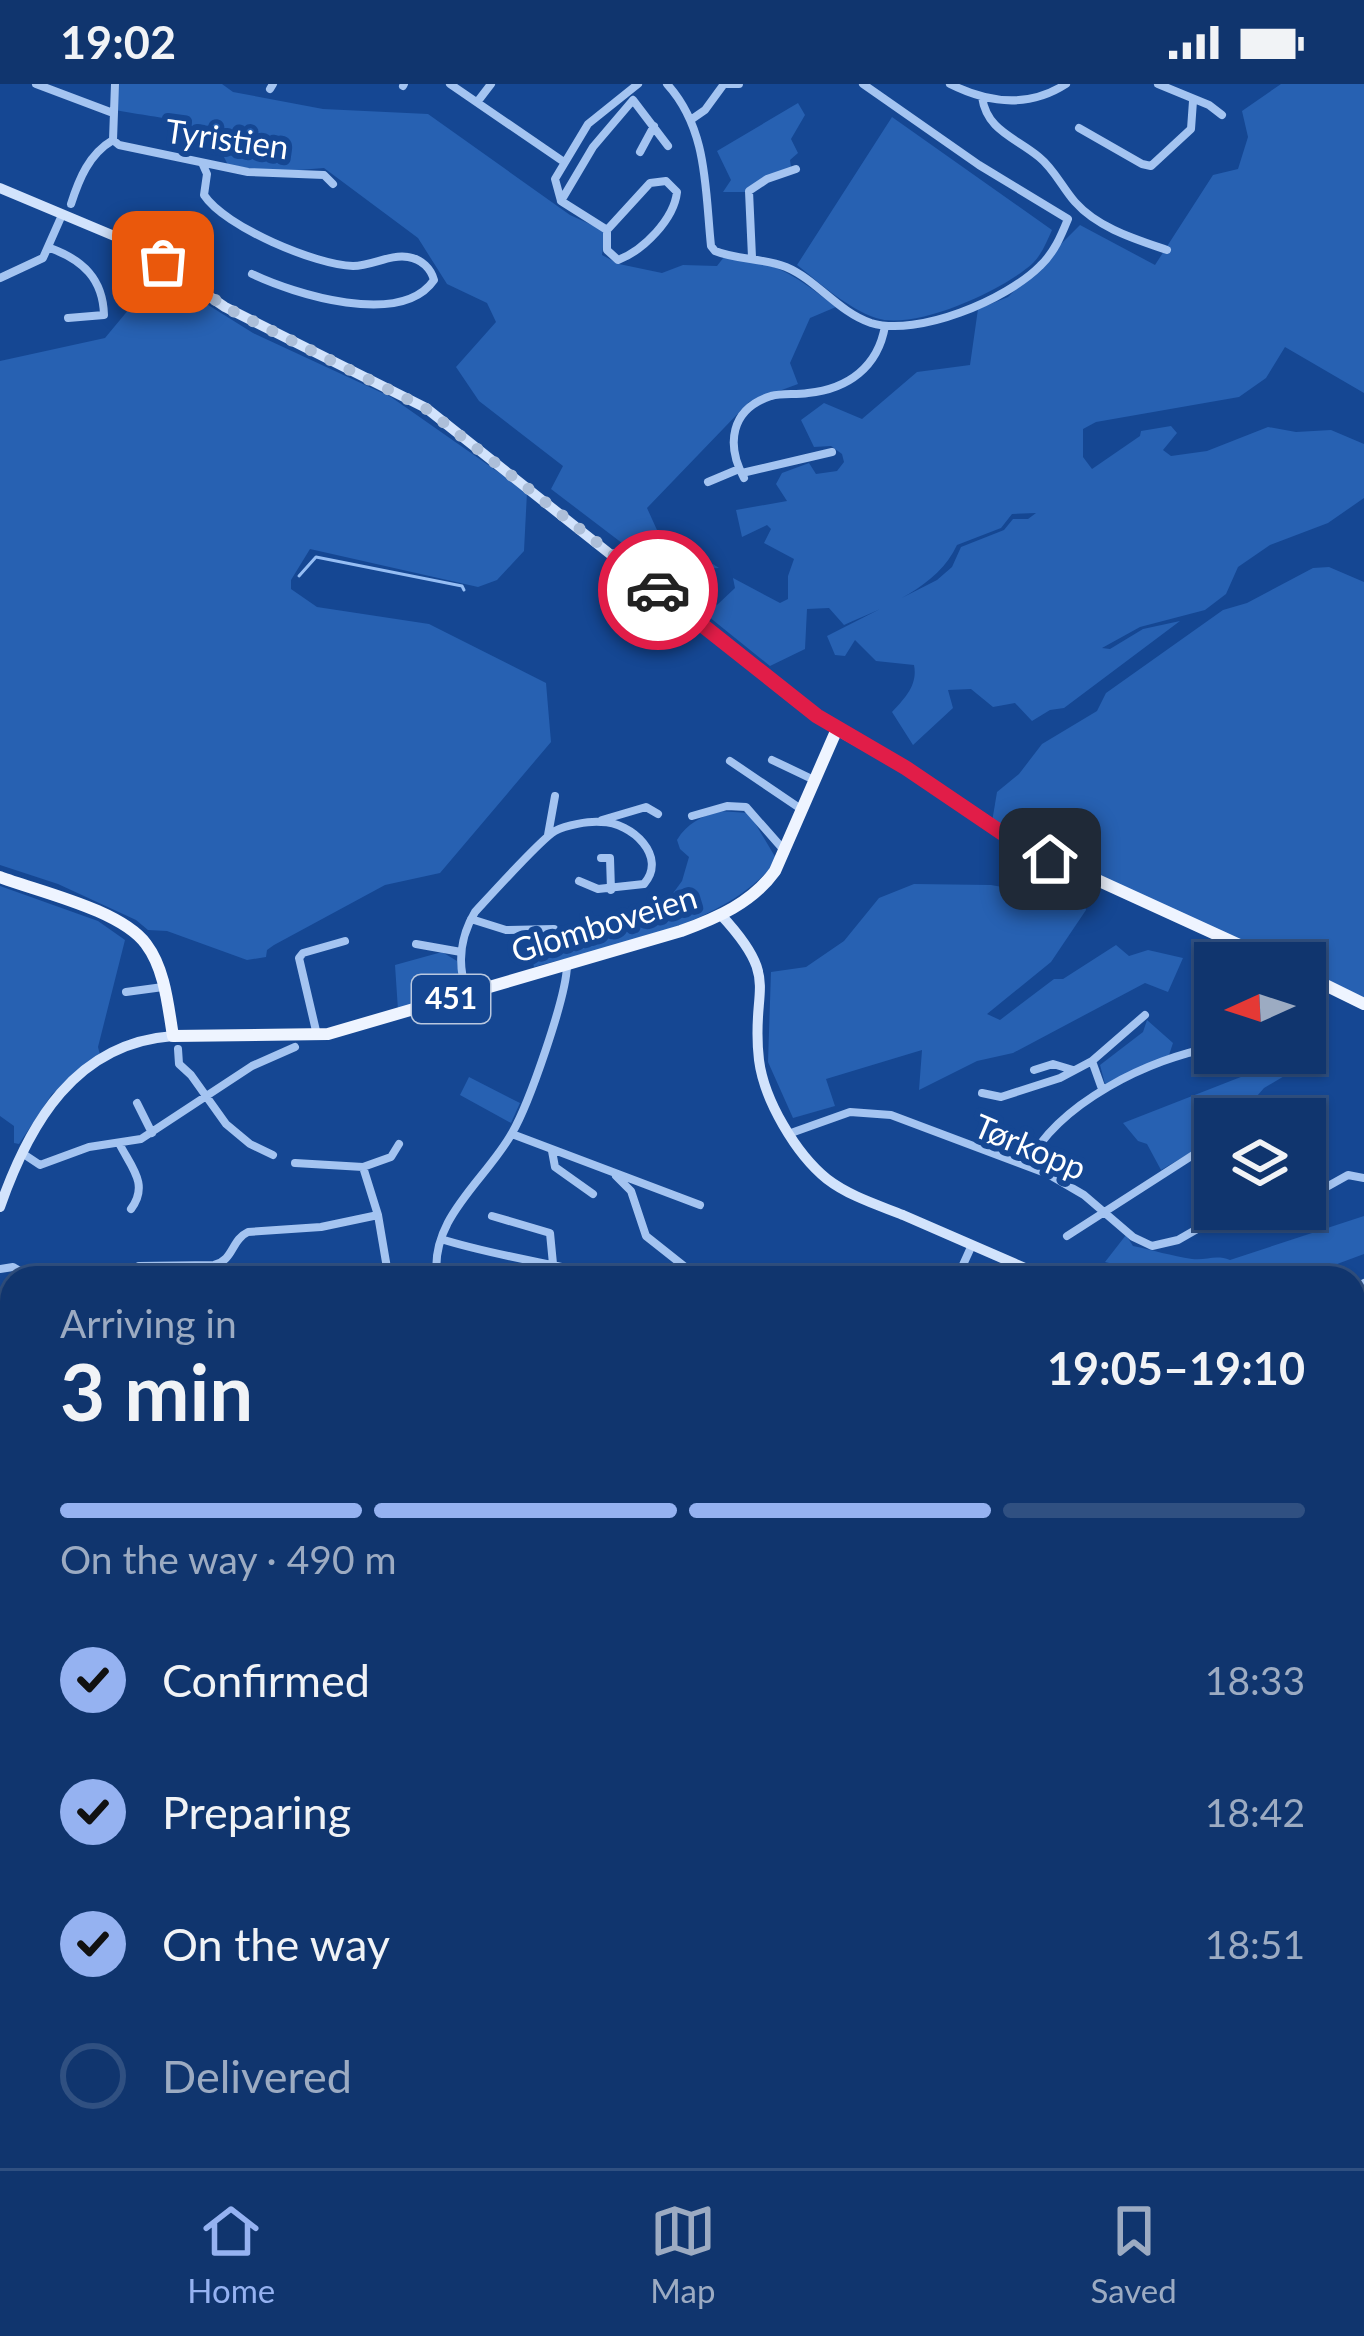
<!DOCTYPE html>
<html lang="en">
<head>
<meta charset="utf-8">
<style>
  :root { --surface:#10356e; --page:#1e4076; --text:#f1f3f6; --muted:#9cabc2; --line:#305081; --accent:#95b2f1 }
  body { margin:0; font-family:Lato,sans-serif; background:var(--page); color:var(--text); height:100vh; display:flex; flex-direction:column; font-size:45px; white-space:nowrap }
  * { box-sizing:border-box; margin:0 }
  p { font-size:39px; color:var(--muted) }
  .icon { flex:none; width:66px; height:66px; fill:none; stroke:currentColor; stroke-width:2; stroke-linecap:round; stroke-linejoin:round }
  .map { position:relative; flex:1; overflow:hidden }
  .sheet { position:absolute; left:0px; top:1182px; width:1365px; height:903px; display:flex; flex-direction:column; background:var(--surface); border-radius:36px 36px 0 0; box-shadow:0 3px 9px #0004,0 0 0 3px var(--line) }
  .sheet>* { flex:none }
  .needle { width:78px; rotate:267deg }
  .fabs { position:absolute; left:1194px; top:858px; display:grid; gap:24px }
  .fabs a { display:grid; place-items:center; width:132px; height:132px; border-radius:0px; background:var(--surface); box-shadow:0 3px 9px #0004,0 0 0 3px var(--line); font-size:60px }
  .pin { position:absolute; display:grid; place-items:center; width:102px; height:102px; color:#fff; margin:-51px; border-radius:24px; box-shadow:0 6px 18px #0006 }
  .courier { position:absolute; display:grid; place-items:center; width:120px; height:120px; margin:-60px; border:9px solid #e11d48; border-radius:50%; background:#fff; color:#222; box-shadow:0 3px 15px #0007 }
  .headline em { font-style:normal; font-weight:700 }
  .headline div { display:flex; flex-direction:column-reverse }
  .headline { display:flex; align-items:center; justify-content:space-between; height:204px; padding:0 60px }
  h1 { font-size:78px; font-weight:700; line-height:90px }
  .bar { display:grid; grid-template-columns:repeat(4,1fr); gap:18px 12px; align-content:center; height:144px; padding:0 60px }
  .bar i { height:15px; border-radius:9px; background:var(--line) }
  .bar .on { background:var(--accent) }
  .bar p { grid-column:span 4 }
  ol { padding:0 60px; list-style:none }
  li { display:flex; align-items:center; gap:36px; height:132px }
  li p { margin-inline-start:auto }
  li .icon { padding:12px; border-radius:50%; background:var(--accent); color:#111; stroke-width:4 }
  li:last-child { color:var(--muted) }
  li i { width:66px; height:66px; border:6px solid var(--line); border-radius:50% }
  .status { display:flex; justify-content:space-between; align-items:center; height:84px; padding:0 60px; background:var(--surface); direction:ltr }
  .status svg { height:33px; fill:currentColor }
  .tabs { display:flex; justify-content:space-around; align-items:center; height:168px; border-top:3px solid var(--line); background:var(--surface); font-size:33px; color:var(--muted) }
  .tabs a { display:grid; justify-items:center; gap:6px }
  .tabs .on { color:var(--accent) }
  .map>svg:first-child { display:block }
  .green { fill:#2761b2 }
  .water { fill:#2e538b; stroke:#96bef4; stroke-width:3 }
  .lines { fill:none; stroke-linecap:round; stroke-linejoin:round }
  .stream { stroke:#96bef4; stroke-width:3 }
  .ferry { stroke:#b0cef8; stroke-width:3; stroke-dasharray:15 12; stroke-linecap:butt }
  .street { stroke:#a4c4f1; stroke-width:8 }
  .secondary { stroke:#d2e3fc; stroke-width:10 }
  .primary { stroke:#eef4ff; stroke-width:12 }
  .done { stroke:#adbfd9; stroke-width:12; stroke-dasharray:0 21.6 }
  .route { stroke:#e11d48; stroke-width:15 }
  .labels { text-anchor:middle; stroke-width:12; stroke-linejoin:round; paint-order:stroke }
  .shield { fill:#154793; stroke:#b9c8df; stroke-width:3 }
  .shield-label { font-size:30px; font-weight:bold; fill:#fff }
  .street-label { font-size:33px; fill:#fff; stroke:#154793 }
</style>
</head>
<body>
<div class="status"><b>19:02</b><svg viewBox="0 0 49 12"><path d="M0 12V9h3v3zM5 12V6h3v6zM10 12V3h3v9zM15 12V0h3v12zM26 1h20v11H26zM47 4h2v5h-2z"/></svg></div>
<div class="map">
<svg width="1364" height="2084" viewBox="0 0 1364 2084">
  <rect width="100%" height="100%" fill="#154793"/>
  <!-- green -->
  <path class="green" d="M119,0h103l11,8 90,17 105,5 142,101 35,16 -3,24 17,9 43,9 21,-8 34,1 7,-9c54,5 70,18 112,50l-26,11 -20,45 8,21 -49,18 -102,106 15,33 -23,15 -88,-67 12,-23 -84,-65 -23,-34 40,-45 -9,-19 -40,-19 -29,-46 -94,-70 -50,4 -46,-7c-20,-49 -65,-45 -112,-55z
    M1281,0h83v309l-79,-46 -19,31 -27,19 -143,25 -13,7v28l9,12 48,-33 1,-5 30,-5 6,7 -14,17 8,6 36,-5 61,-24 28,5 35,-2 33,14v54l-36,25 -58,22 -32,22 -12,27 -21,16 -65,17 -38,21 8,1 33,-20 37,-8 -116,87 -14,2 -18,11 -17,-18 -22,4 -22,-18 -23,1 5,18 -40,37 -21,-33c13,-14 26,-27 22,-47l-38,-4 -21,-21 -10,16 -10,-1 -8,-19 110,-56 15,-13 9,-20 43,-17 9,-11h15l8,-6 -24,1 -11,14 -44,17c-19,42 -72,62 -113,80l-15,-17 -22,1 -2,40 -35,17 -108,-87 46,-18 11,7 -21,1 -2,17 21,19 18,-17 -2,-10 47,25 8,-4v-23l6,-17 -30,-16 7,-14 -4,-4 -25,12 -6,-27 51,-9 -11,-17 6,-11 27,-10 7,11 21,-3 7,-9 -2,-8 -11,-8 -17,1 -13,-27 23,-17 38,16 55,-47 53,-7 8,-56 30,-12 72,-72 75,40 58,-90 25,-6 10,-32 -6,-26z
    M798,19l7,12 -14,24 7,14 -8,7 1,7 -41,25h-27l8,-12 -14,-29z
    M892,33l160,113c-5,11 -10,24 -19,33 -29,27 -118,68 -157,55 -29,-10 -55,-34 -79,-53z
    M165,194l88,55 138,64 136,95 -3,59 -27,29 -19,7 -168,-38 -19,31v9l26,18 112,17 117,59 5,59 -111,131 -55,12 -111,60 -7,5 -1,7 -19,3 -80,-29 -19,-1 -12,-10 -78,-36 -58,-19v-504l105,-23 39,-47z
    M1329,483l35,15v418l-59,-27v-10h-21l-277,-130 -15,-11 5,-30 22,-18 23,-30 55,-33 9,-18 117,-83 24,-7 66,-35z
    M719,727l30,2 28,47c-51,67 -164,85 -243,107l-6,-23 8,-9 31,6 22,-8 18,-15 56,-11 19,-26 7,-24 -9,-8 -3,-9c10,-17 24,-23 42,-29z
    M914,800l77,1 28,5 48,-3 15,6 4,17 -35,52 -64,52 13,6 54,-41h9l53,-34 13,11 19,-6 35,8 -15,34 -23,-9 -132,70 -36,8 -58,29 3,-40 -96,29 9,27 -42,12 -25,-56 3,-90 35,-5 38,-26 35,-43z
    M0,802l98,35 27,19 -27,107 2,8 -48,39 -33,50 -5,-1v-17l-14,-10z
    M442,868l15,9 3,30 -62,19 -3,-45z
    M1147,936l26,23 -4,12 -64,29 -5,-19 43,-33z
    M1305,946l17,10 -4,16 -54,32 -27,31h-22v19l-54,32 -14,-26 -9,-3 -15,-18 128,-50 6,-20h48z
    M469,993l51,26 -9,20 -51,-28z
    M1364,1132v38l-43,16 -19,-1 -16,9h-137l-3,-6 -41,-10 21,-27 7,11c19,4 39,10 59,13 14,2 23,-5 38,1z
    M834,2073h443l4,7 -3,4h-435z"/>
  <!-- water -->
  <path class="water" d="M8,1317l4,1v110l-12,-2v-108z
    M0,1487l1,8 11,9v471l-12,-14z
    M1353,1803l11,4v224l-11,-9z"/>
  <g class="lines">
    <!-- stream -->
    <path class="stream" d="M299,492l17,-19 146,29 2,4"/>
    <!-- ferry -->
    <path class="ferry" d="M0,1646l12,18"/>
    <!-- street -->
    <path class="street" d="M36,0l77,29
      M115,0l-2,56 6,5 129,27 76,3 9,9
      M450,0l114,78
      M667,0c41,45 38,105 44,162l4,5c22,9 48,7 71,16 31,13 52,45 85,56 47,14 135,-23 169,-57 14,-13 21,-30 28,-47l-89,-54 -116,-81
      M725,0h14
      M950,0c38,19 79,24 116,0
      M1158,0l51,21 13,10
      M403,2l1,-2
      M270,5l3,-5
      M982,13c5,34 33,40 57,60 15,12 23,30 36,45 23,26 60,37 92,48
      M633,16l35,46
      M478,17l13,-17
      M692,35l13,-9 19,-26
      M1079,44l63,36 9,2 40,-37 2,-28
      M640,68l14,-26
      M203,81l4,9 -3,21c21,32 112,70 149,71 19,0 37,-12 55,-9 14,2 23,12 26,23 -33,48 -140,14 -182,-6
      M561,117l32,-54 40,-47
      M71,120c8,-25 18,-50 42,-64
      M607,146l43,-47 16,-2 11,11c-3,27 -33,58 -59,68l-11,-10v-20l-46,-29 -6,-22 33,-55 50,-40
      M50,164c33,12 53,31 54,67l-36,3
      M752,173l-3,-66 18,-12 29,-10
      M0,194l43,-20 19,-43
      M742,389l90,-21
      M744,394c-18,-33 -14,-69 27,-82 12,-3 24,-1 37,-3 40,-4 70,-26 77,-67
      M708,398l31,-13
      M772,676l42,20
      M730,677l71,48
      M692,732l35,-10 19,1 37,42
      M602,736l44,-13 12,7
      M548,751l7,-39
      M601,774h9l1,32
      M471,835l35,11 48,-1
      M416,860l45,8
      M126,908l37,-5
      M467,908c-10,-27 -7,-55 8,-80 13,-14 67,-74 80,-81 11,-6 34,-10 46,-9 31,0 67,35 43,62l-46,5 -19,-8
      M317,951l-18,-77 4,-5 42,-12
      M178,965l1,15 12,11 35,49 24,20 23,11
      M1092,977l10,28
      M1034,986l19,-6 20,6
      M982,1009l19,4 59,-19 32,-17 53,-46
      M137,1019l15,30
      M791,1049l59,-21 41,3 157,59 36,21 49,42 19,9 26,-6 54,-31
      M512,1050l188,71
      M120,1061c12,23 29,40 11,64
      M552,1067l3,16 38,27
      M22,1069l18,12 49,-18 52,-8 111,-73 43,-19
      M295,1079l68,4 15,48 9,53 10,10
      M1027,1081c31,-62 123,-107 188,-118
      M363,1083l28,-10 8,-13
      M616,1092l15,15 15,45 53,42
      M1305,1115l43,-24 16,3
      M492,1132l58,17 3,31
      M1067,1152l137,-88
      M441,1155c57,18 112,24 169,39
      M139,1182l75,-1c20,-5 17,-25 34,-33l73,-5 57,-12
      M0,1185l13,-2 19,11
      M437,1194c-8,-60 49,-98 75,-145 17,-29 54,-135 55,-167
      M957,1194l15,-33
      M1353,1205l11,-6
      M0,1258l12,5
      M1355,1414l1,-6 8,-4
      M1353,1485l11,-8
      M1353,1564l11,6
      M1353,1635l11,4
      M0,1991l9,-5
      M234,2078l18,6"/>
    <!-- secondary -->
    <path class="secondary" d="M0,104l131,55 94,64 201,101 373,296 38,25
      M721,831c62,67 29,71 38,145 5,40 37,94 68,119 22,17 51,26 76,36 48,21 96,42 145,63
      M0,1123c29,-83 75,-164 173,-171
      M1353,1338l11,8"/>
    <!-- primary -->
    <path class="primary" d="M0,793c40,15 121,33 146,67 19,25 22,62 27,92l155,-2 353,-103c36,-13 71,-28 94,-60l62,-142 69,39 119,79 254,116
      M1305,891l59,29"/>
  </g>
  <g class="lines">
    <!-- done -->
    <path class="done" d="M163,178l62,45 200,101 233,182"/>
    <!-- route -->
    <path class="route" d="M658,506l159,126 89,52 96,65 48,26"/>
  </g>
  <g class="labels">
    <!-- shield labels -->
    <rect class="shield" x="412" y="891" width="78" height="48" rx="9"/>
    <g class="shield-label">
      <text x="451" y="925">451</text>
    </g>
    <!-- street labels -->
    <g class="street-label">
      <text transform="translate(227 55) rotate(8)" y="12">Tyristien</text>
      <text transform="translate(604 840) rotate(-17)" y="12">Glomboveien</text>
      <text transform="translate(1030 1063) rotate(23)" y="12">Tørkopp</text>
    </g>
  </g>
</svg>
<div class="fabs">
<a><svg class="needle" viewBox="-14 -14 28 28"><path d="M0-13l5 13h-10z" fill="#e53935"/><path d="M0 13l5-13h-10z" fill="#9cabc2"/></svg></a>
<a><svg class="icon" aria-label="layers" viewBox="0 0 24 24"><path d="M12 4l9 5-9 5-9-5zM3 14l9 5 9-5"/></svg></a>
</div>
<div class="pin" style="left:163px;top:178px;background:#ea580c"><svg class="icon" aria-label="bag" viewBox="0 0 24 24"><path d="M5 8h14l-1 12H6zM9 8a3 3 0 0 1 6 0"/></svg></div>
<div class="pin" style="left:1050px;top:775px;background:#1f2937"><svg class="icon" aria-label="home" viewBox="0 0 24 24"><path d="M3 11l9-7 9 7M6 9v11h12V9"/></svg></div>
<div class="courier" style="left:658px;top:506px"><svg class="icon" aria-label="car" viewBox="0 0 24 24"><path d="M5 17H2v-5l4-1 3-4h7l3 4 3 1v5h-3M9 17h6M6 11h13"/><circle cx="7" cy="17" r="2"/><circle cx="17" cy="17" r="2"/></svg></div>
<section class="sheet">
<div class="headline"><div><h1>3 min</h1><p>Arriving in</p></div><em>19:05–19:10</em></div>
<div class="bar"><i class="on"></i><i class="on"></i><i class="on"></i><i></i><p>On the way · 490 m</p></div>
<ol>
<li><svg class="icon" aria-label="check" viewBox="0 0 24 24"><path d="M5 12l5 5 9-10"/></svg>Confirmed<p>18:33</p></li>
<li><svg class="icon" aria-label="check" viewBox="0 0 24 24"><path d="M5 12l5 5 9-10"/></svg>Preparing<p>18:42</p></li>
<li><svg class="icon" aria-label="check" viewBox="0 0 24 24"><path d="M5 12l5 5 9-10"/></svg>On the way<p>18:51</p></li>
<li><i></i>Delivered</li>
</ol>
</section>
</div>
<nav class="tabs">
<a class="on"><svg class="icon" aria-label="home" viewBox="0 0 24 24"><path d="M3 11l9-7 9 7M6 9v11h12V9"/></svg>Home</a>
<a><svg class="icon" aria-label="map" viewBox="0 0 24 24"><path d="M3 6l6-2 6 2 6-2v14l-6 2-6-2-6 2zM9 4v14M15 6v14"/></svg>Map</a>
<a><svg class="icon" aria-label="saved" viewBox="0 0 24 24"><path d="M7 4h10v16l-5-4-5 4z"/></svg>Saved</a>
</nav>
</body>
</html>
